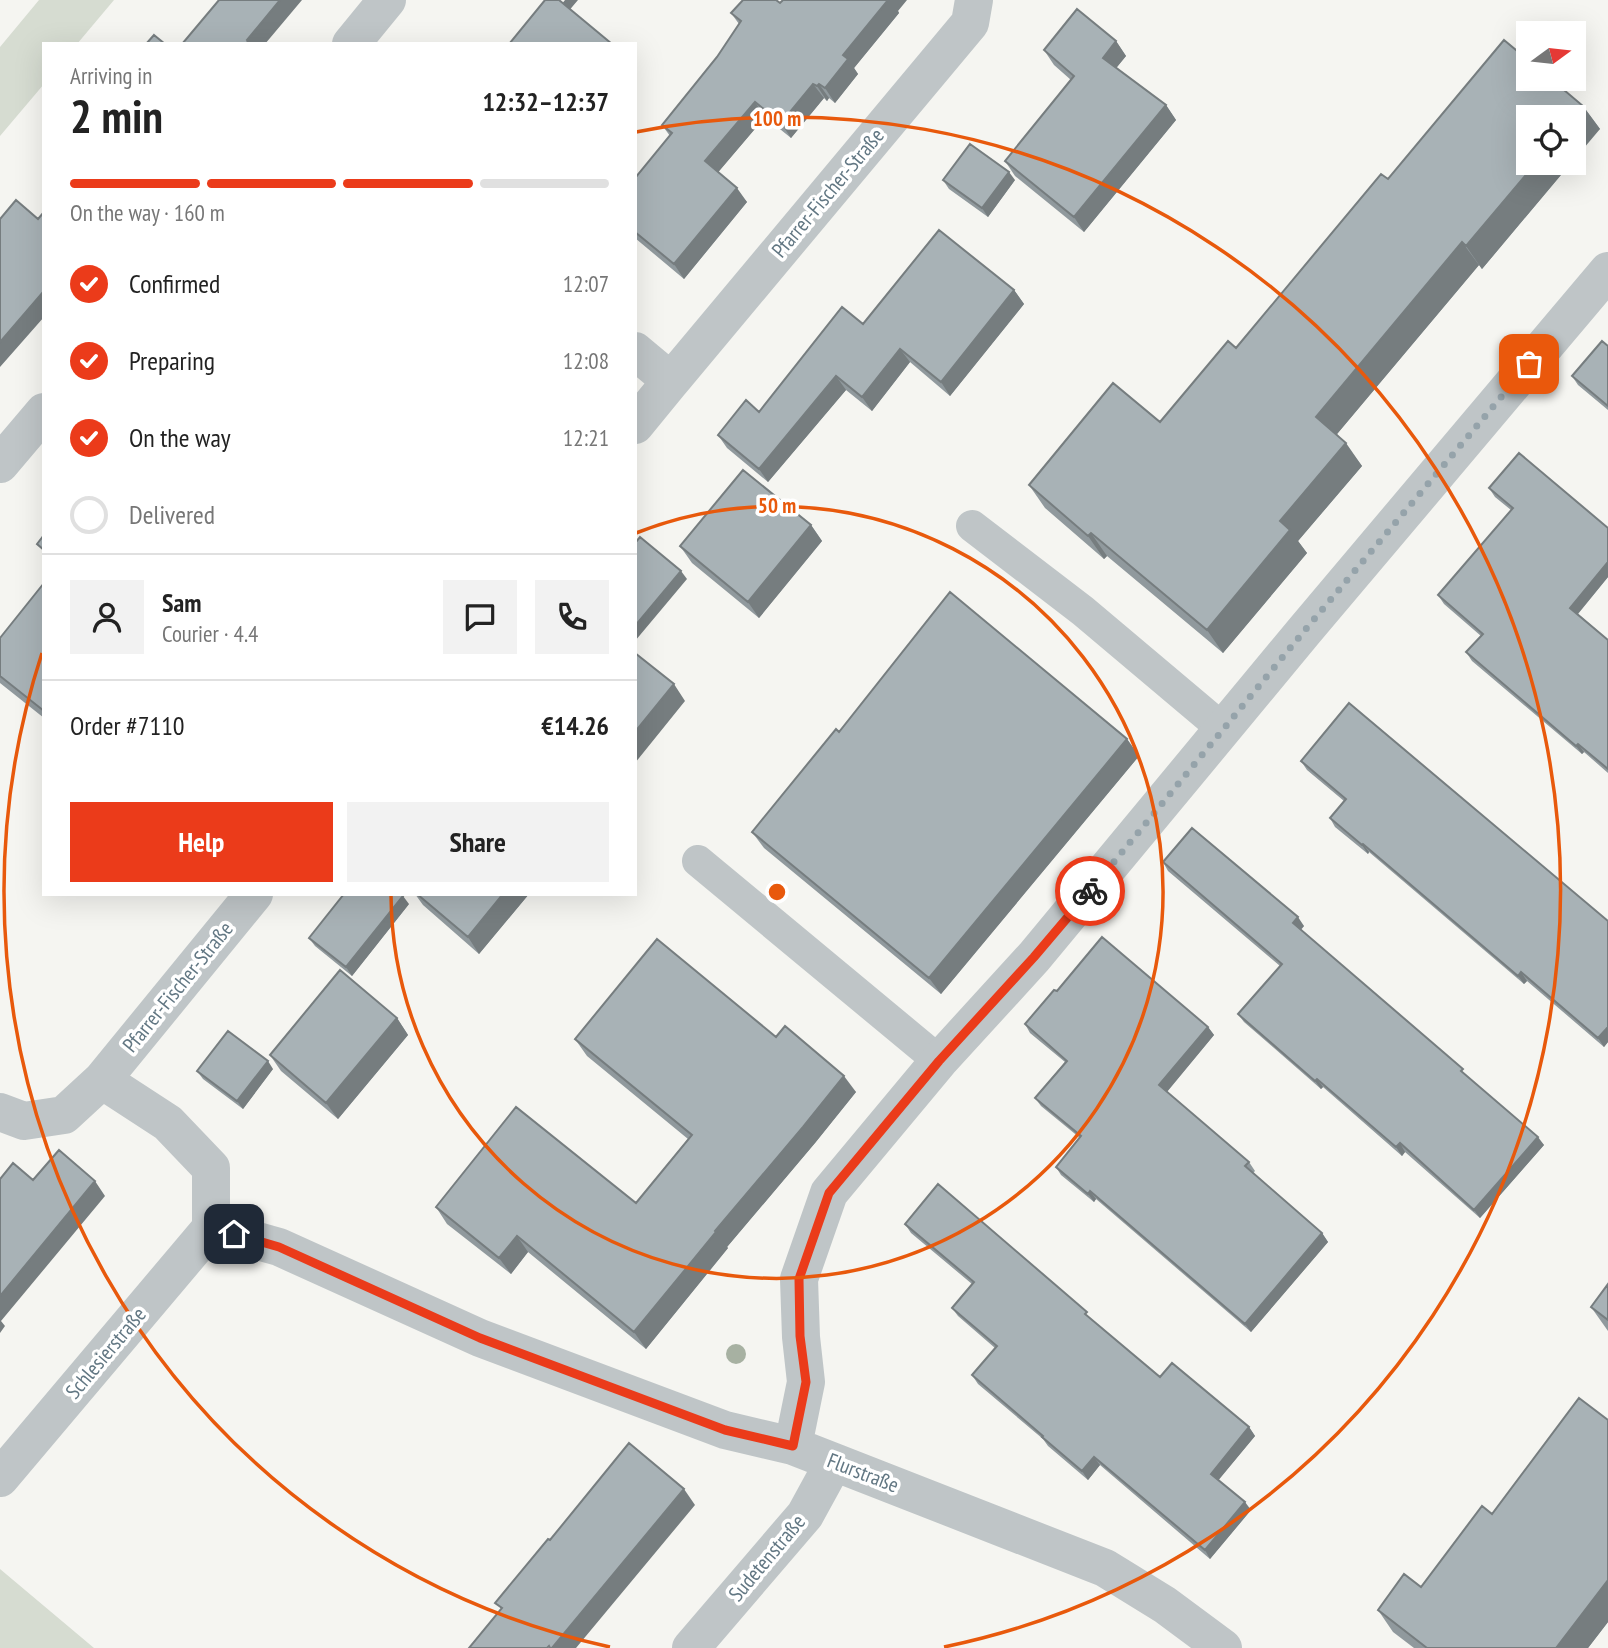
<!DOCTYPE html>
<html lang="en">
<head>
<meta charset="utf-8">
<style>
  :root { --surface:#fff; --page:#f2f2f2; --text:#222; --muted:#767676; --line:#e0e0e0; --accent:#eb3b1a }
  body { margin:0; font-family:"PT Sans Narrow",sans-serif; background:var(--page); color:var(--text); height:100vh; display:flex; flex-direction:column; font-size:26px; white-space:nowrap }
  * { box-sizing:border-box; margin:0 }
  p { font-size:23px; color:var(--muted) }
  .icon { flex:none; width:38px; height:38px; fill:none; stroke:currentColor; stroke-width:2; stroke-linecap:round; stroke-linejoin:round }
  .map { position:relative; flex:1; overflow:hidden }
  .drawer { position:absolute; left:42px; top:42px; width:595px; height:854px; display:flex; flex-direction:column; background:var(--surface); border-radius:0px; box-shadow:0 7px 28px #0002 }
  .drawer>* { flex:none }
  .needle { width:46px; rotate:75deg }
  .tools { position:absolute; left:1516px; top:21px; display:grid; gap:14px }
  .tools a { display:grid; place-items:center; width:70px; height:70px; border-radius:0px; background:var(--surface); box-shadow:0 7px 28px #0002; font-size:35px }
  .pin { position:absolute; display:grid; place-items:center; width:60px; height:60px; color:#fff; margin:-30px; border-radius:14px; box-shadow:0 4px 10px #0006 }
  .courier { position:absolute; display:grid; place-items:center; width:70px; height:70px; margin:-35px; border:5px solid #eb3b1a; border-radius:50%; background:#fff; color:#222; box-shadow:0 2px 9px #0007 }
  .headline em { font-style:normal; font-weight:800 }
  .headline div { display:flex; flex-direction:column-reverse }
  .headline { display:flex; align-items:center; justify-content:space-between; height:119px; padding:0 28px }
  h1 { font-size:46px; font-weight:800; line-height:52px }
  .bar { display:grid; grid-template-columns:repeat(4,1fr); gap:10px 7px; align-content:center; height:84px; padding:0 28px }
  .bar i { height:9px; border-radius:5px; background:var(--line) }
  .bar .current { background:var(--accent) }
  .bar p { grid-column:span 4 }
  .line { display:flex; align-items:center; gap:18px; padding:0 28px; border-top:2px solid var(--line) }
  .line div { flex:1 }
  .round { display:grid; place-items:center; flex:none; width:74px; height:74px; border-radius:0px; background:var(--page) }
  ol { padding:0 28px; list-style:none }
  li { display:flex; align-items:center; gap:21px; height:77px }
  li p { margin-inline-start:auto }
  li .icon { padding:7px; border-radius:50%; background:var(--accent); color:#fff; stroke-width:4 }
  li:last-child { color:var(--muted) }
  li i { width:38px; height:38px; border:4px solid var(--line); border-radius:50% }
  .action { display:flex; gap:14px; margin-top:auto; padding:14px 28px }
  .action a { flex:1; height:80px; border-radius:0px; background:var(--accent); color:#fff; font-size:28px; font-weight:800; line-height:80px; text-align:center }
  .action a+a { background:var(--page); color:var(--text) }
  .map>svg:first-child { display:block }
  .green { fill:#d6dcd1 }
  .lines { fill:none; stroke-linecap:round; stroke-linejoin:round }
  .lane { stroke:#bfc5c7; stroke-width:32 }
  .street { stroke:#bfc5c7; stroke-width:38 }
  .tree { fill:#a7b1a2 }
  .wall { fill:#90999d }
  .shaded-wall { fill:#767d7f }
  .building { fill:#a8b2b6; stroke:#767d7f; stroke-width:2 }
  .done { stroke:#95a3aa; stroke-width:7; stroke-dasharray:0 12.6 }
  .route { stroke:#eb3b1a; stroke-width:9 }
  .ring { fill:none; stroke:#e8590c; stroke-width:3.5 }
  .labels { text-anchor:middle; stroke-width:7; stroke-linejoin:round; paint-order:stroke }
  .street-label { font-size:21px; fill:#627783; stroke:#fff }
  .centre { fill:#e8590c; stroke:#fff; stroke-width:3.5 }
  .ring-label { font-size:21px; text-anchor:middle; font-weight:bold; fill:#e8590c; stroke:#fff; stroke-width:7; stroke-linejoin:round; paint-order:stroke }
</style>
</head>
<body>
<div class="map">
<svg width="1608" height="1648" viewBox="0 0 1608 1648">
  <rect width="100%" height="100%" fill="#f5f5f1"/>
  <!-- green -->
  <path class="green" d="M39,0h75l-37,44h-33v40l-44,52v-89z
    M0,1569l94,79h-94z"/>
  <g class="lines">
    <!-- lane -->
    <path class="lane" d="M972,526l111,85 140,118
      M698,861l241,200"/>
    <!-- street -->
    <path class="street" d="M351,44l36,-44
      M635,351l36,30 -36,44
      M671,381l299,-358 4,-23
      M0,464l44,-52
      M102,1080l66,43 43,45v60
      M0,1112l24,9 40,-6 38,-35 152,-186
      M211,1228l68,19 201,91 245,92 68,16 312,122 60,37 58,43
      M793,1446l13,-64 -5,-45 -2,-58 30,-86 110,-132 95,-104 271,-327 303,-359
      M0,1478l211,-250
      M691,1648l114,-133 29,-53"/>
  </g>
  <!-- trees -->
  <circle class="tree" cx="736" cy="1354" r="10"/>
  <!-- wall -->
  <path class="wall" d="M780,3l118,8 1,2 -45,55 4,6 -23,29 -6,-5 -2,3 -3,-3 -33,40 -26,-21 -47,55 29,30 -63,77 -49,-41v-60l35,-42 -8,-11 55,-68 22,-33 -8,-11z
    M1116,41l10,15 -10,12 50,37 10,15 -92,112 -69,-56 -10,-15 66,-81 -17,-15 -10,-15z
    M1583,106l17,23 -72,34h43l-89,106 -3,-4 -142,169 25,32 -64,75 9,12 -84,100 -116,-97 -3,3 -59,-51 -16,-23 131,-63 76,-74 152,-169z
    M943,180h72l-27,37 -39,-28z
    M1014,290l10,14 -74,92 -40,-34 -38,49 -26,-21 -78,92 -41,-34 -9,-13 41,-23 104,-88z
    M1608,346v64l-30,-25 -6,-9z
    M1489,488l119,40v49l-30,37 30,26v133l-24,-21 -2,2 -110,-93 -6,-9 15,-16 -37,-32 -6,-9 73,-85 -16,-13z
    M811,525l11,16 -63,77 -67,-55 -12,-17z
    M44,583v135l-44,-35v-45z
    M839,732l288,7 12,17 -198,238 -177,-146 -12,-16z
    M1301,761l307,160v121l-4,5 -77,-66 -3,3 -155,-132 -1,2 -33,-27 -5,-9 14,-17 -37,-31z
    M1163,862l141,64 -3,4 166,146 77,69 -64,73 -75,-66 -3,4 -79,-69 -2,2 -77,-67 -6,-8 42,-48 -112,-95z
    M415,894h114l-50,60 -56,-49z
    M409,904l-57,72 -37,-30 -6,-8z
    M1057,991l151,36 6,8 -47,57 82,70 6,9 -2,2 69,60 6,9 -77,90 -155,-133 -2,3 -33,-27 -5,-8 24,-29 -39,-32 -6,-8 30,-36 -35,-29 -5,-9z
    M397,1018l11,17 -70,84 -57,-48 -11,-16z
    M776,1037l80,55 -41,51 -88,104 1,1 -82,101 -118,-97 -17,22 -64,-50 -11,-17 200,-4 52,-64 -101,-83 -12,-17z
    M273,1069l-30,40 -40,-30 -6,-8z
    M905,1224l188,97 67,56 89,50 6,9 -37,44 33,30 -41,49 -110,-94 -12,15 -40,-34 -5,-7 -65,-55 -6,-9 23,-27 -37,-32 -6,-8 20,-24 -61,-51z
    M1608,1284v47l-17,-24z
    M1608,1420v202l-20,26h-174l-21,-16 -15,-22 43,-23 71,-73z"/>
  <!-- shaded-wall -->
  <path class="shaded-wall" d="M280,0h22l-37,44h-19l1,-4z
    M565,0h13l-11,13 -6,-8z
    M888,0h19l-9,11 1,2 -45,55 4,6 -23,29 -10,-15 18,-33z
    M1116,41l10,15 -13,16 -10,-14z
    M813,84l11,14 -33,40 -10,-15z
    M819,84l10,14 -2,3 -10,-15z
    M755,102l10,15 -50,59 -10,-15z
    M1166,105l10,15 -92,112 -10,-15z
    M1583,106l17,23 -27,32v-43z
    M1536,163h35l-89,106 -16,-23z
    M1009,172l6,8 -27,37 -6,-9z
    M737,188l10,14 -63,77 -10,-15z
    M1462,242l17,23 -147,175 -16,-23z
    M1014,290l10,14 -74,92 -9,-14z
    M44,291v26l-44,50v-25z
    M900,349l10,13 -38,49 -10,-14z
    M836,376l10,14 -78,92 -9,-13z
    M1346,443l16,23 -64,75 9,12 -84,100 -16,-23 73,-109z
    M811,525l11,16 -63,77 -11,-16z
    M1091,533l16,23 -3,3 -16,-23z
    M1608,562v15l-32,39 -6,-8z
    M681,571l6,8 -52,62v-15z
    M674,684l11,17 -50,62v-31z
    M1127,739l12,17 -198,238 -12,-16z
    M1578,744l6,8 -2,2 -6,-8z
    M1363,844l6,8 -1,2 -6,-9z
    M503,894h26l-50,60 -11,-17z
    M403,896l6,8 -57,72 -6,-9z
    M1298,917l6,9 -5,5 -6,-8z
    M1521,972l6,9 -3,3 -6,-8z
    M397,1018l11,17 -70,84 -12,-16z
    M1208,1027l6,8 -49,59 -6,-9z
    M1608,1027v15l-4,5 -6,-9z
    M268,1061l5,8 -30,40 -6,-8z
    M844,1076l12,16 -41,51 -88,104 1,1 -82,101 -12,-17 81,-101z
    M1317,1079l6,8 -2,2 -6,-8z
    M1538,1137l6,8 -64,73 -6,-8z
    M1400,1143l5,9 -3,4 -6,-9z
    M95,1181l10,15 -104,125 4,5 -5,7v-37z
    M1090,1191l6,8 -2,3 -6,-8z
    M1322,1233l6,9 -77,90 -6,-8z
    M517,1236l11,16 -17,22 -12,-16z
    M1249,1427l6,9 -38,46 -6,-8z
    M1094,1457l6,8 -12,15 -6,-9z
    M684,1489l11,16 -119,143h-24z
    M1245,1502l6,8 -41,49 -5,-9z
    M1608,1580v42l-20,26h-32z"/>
  <!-- building -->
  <path class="building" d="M219,0h61l-33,40 1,1 -2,3h-64z
    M545,0h14l53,44h-103z
    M743,0h33l4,3 3,-3h105l-45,55 5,4 -23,29 -6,-4 -2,2 -4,-2 -32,39 -26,-21 -50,59 32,27 -63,76 -39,-32v-54l37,-45 -10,-8 55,-68 24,-36 -10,-8z
    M1077,9l39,32 -13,17 63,47 -92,112 -69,-56 69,-85 -30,-26z
    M154,35l11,9h-19z
    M1504,40l24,20v19h23l32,27 -10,12v-1h-45v46h8l-70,83 -4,-4 -146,175 30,26 -66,78 10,9 -83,100 -116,-97 -3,3 -59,-51 84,-102 47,39 68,-81 8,7 145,-174 7,5z
    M970,144l39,28 -27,36 -39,-28z
    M16,200l22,19 6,-7v79l-44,51v-123z
    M939,230l75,60 -73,92 -41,-33 -38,48 -26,-21 -77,93 -41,-34 28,-35 13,12 83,-105 21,17z
    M1602,341l6,5v60l-36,-30z
    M1519,453l89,75v34l-38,46 38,32v129l-30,-25 -2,2 -110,-94 17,-18 -45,-39 75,-87 -24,-20z
    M743,470l68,55 -63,77 -68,-56z
    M44,535v15l-7,-6z
    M640,537l41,34 -46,55v-83z
    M44,583v128l-44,-35v-38z
    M950,592l177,147 -198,239 -177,-146 84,-103 3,3z
    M635,653l39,31 -39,48z
    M1349,703l259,218v106l-10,11 -77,-66 -3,4 -155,-132 -1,1 -32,-27 16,-19 -45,-38z
    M1192,828l106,89 -5,6 170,146 -2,2 77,66 -64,73 -74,-67 -4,4 -79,-68 -2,2 -77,-67 44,-50 -119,-102z
    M344,894h57l2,2 -57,71 -37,-29z
    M417,894h86l-35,43z
    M1102,937l106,90 -49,58 90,77 -4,4 77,67 -77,91 -155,-133 -2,3 -32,-27 25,-31 -46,-38 32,-37 -42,-37 29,-34 3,1z
    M657,939l119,98 9,-11 59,50 -41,51 -88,104 1,1 -82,100 -117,-96 -18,22 -63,-51 80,-100 120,96 56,-68 -117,-96z
    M340,970l57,48 -71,85 -56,-48z
    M228,1031l40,30 -31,40 -40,-30z
    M59,1150l36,31 -95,115v-117l13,-16 20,17z
    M938,1184l149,128 -2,2 75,63 12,-14 77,64 -38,47 34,28 -40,48 -111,-93 -12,14 -40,-34 1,-1 -71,-61 25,-29 -45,-38 22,-26 -69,-58z
    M1608,1284v36l-17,-13z
    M1579,1398l29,22v160l-52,68h-129l-49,-38 26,-36 17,13 61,-81 10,8z
    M629,1443l55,46 -132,159h-2l-1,-2 -2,2h-78l33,-40 -7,-5 53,-64 2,1z"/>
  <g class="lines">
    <!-- done -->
    <path class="done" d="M1090,891l215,-261 224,-266"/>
    <!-- route -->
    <path class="route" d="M234,1234l45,13 201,91 245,92 68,16 13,-64 -6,-46 -1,-57 30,-86 110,-132 95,-104 56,-66"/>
  </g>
  <!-- distance rings -->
  <g class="ring">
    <path d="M636 533A386 386 0 1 1 391 895"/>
    <path d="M610 1647A773 773 0 0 1 42 653M636 132A773 773 0 0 1 944 1647"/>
  </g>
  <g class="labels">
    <!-- street labels -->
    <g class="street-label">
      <text transform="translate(828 193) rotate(-50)" y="7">Pfarrer-Fischer-Straße</text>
      <text transform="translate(178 987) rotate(-51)" y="7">Pfarrer-Fischer-Straße</text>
      <text transform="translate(106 1353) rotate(-50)" y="7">Schlesierstraße</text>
      <text transform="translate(863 1473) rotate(21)" y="7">Flurstraße</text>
      <text transform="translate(767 1558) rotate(-50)" y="7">Sudetenstraße</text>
    </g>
  </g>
  <circle cx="777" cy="892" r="10" class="centre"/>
  <g class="ring-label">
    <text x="777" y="126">100 m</text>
    <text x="777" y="513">50 m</text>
  </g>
</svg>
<div class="tools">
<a><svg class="needle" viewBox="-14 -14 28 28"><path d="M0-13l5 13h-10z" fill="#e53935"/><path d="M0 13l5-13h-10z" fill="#767676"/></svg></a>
<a><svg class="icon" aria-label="locate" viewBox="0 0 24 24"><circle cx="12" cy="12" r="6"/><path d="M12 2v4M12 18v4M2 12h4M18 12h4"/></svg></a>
</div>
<div class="pin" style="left:1529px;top:364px;background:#ea580c"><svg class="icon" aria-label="bag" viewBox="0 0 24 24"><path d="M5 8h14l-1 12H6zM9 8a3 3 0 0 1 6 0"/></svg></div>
<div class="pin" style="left:234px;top:1234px;background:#1f2937"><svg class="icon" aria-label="home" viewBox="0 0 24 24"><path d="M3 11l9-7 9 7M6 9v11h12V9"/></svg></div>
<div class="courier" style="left:1090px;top:891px"><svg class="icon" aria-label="bike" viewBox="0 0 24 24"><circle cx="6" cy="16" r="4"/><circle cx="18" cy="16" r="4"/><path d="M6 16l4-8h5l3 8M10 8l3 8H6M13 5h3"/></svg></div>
<section class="drawer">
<div class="headline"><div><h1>2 min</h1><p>Arriving in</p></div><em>12:32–12:37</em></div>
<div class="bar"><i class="current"></i><i class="current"></i><i class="current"></i><i></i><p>On the way · 160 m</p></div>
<ol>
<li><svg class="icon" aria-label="check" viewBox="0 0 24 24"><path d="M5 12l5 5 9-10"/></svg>Confirmed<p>12:07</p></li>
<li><svg class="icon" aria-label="check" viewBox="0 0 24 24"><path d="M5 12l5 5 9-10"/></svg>Preparing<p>12:08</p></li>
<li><svg class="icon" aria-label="check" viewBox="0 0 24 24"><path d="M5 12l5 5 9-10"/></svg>On the way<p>12:21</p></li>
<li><i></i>Delivered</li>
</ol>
<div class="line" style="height:126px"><a class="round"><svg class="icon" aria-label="person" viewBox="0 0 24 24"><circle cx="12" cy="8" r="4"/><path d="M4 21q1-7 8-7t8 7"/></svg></a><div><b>Sam</b><p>Courier · 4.4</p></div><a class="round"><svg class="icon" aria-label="chat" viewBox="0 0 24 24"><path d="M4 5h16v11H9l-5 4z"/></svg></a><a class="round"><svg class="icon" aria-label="phone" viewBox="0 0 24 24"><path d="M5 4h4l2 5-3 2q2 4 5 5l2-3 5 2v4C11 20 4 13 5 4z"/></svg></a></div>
<div class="line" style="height:91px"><div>Order #7110</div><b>€14.26</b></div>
<div class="action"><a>Help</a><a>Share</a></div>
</section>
</div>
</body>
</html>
